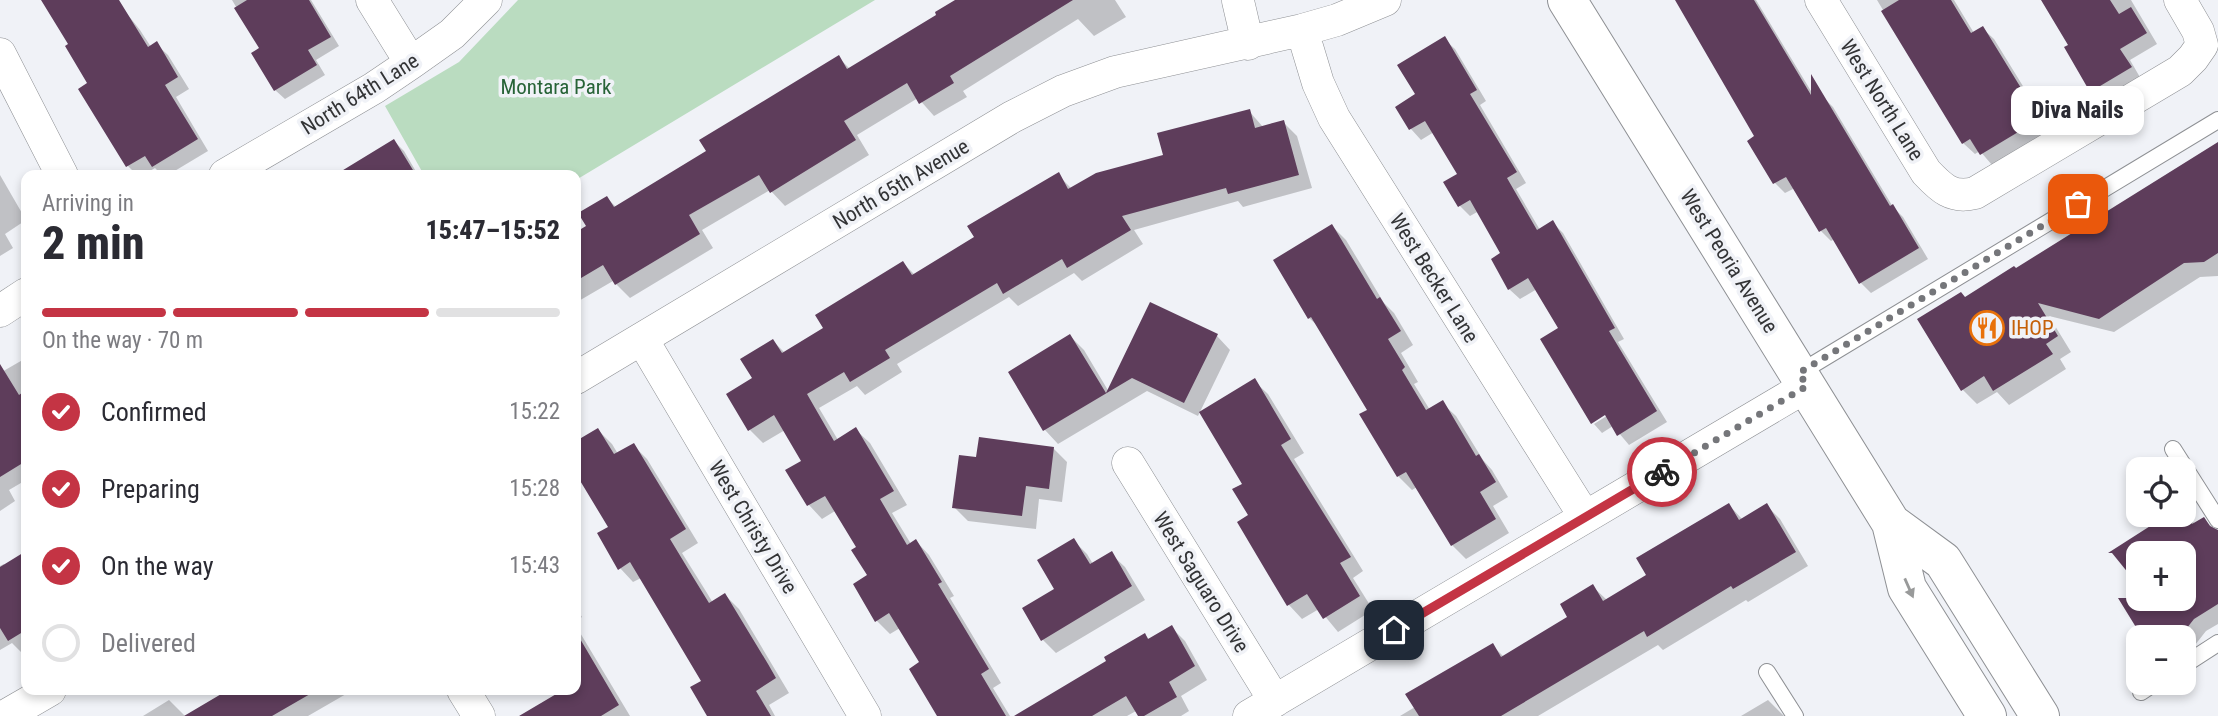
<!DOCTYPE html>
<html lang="en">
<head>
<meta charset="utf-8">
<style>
  :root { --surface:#fff; --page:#f2f2f3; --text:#2b2b33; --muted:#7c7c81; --line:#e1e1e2; --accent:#c43444 }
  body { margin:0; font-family:"Roboto Condensed",sans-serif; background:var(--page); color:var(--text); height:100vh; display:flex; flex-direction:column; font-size:26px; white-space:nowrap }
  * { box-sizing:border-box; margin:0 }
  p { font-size:23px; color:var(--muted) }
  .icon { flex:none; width:38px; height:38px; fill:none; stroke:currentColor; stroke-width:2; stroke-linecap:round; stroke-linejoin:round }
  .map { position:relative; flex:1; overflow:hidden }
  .side { position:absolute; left:21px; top:170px; width:560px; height:525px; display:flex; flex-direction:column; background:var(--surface); border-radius:14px; box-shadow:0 4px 10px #0003 }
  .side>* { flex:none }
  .controls { position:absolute; left:2126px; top:457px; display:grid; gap:14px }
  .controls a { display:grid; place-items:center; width:70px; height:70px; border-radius:14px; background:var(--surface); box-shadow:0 4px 10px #0003; font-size:35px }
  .pin { position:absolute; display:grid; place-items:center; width:60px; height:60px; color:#fff; margin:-30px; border-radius:14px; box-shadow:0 4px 10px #0006 }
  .courier { position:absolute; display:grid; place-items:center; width:70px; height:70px; margin:-35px; border:5px solid #c43444; border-radius:50%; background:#fff; color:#222; box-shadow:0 2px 9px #0007 }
  .bubble { position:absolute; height:49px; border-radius:14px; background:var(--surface); box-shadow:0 4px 10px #0003; font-size:23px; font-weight:800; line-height:49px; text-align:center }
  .head em { font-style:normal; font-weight:800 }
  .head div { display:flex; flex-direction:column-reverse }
  .head { display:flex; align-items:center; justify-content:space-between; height:119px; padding:0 21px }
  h1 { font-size:46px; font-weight:800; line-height:52px }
  .bar { display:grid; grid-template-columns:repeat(4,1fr); gap:10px 7px; align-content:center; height:84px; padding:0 21px }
  .bar i { height:9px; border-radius:5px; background:var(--line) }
  .bar .on { background:var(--accent) }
  .bar p { grid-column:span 4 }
  ol { padding:0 21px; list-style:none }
  li { display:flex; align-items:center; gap:21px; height:77px }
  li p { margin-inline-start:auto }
  li .icon { padding:7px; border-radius:50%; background:var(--accent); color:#fff; stroke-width:4 }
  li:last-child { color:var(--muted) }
  li i { width:38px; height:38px; border:4px solid var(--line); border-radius:50% }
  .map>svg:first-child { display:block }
  .green { fill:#badcc0 }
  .shadow { fill:#0003; fill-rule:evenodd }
  .building { fill:#5e3d5b }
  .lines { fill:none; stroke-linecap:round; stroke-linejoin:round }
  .lane-casing { stroke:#8e9094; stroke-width:18 }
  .street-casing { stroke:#8e9094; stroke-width:33 }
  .secondary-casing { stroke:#8e9094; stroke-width:40 }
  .lane { stroke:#fff; stroke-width:16 }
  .street { stroke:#fff; stroke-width:32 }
  .secondary { stroke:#fff; stroke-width:38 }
  .oneway { fill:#999a9a }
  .done { stroke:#75767a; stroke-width:7; stroke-dasharray:0 12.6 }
  .route { stroke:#c43444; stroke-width:9 }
  .labels { text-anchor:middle; stroke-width:7; stroke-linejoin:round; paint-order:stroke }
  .park-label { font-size:21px; fill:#276337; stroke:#f0f2f7 }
  .street-label { font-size:21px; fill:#333436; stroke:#f0f2f7 }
  .food-label { font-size:21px; fill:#c56008; stroke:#f0f2f7; text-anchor:start }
</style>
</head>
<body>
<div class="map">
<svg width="2218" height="716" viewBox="0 0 2218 716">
  <rect width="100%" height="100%" fill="#f0f2f7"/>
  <!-- green -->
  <path class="green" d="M518,0h357l-299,180v-5h-152l-39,-69 74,-44z"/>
  <!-- shadow -->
  <path class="shadow" d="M43,0h73l24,30 11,17 5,-3 12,11 21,34 -13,8 32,54 -40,24h-6l-7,-7 -12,7h-6l-9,-9 -58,-121z
    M232,0h79l28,46 -23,14 9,15 -40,24 -10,-9 -14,-41z
    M959,0h156l11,17 -32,19 -16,-17 -115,72 4,6 -33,19 -16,-18 -61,37 12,20 -84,51 -15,-16 -68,40 11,18 -83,50 -17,-17 -36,21 2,4 -3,2v-74l12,-8 19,-28 9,9 92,-55 130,-95 12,12 89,-53z
    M1677,0h79l61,101 6,-4 10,10 60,100 10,10 25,42 -57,34 -10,-10 -26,-44 -4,2 -10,-10 -26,-43 -10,5 -10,-10 -26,-42 8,-4z
    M1877,0h77l20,33 8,-5 12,11 56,91 -58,35 -12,-14 -5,3 -12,-11z
    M2043,0h88l26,44 -27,16 11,19 -38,23 -11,-11 -21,-46z
    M1444,39l11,10 31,52 -6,4 46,78 -10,6 24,41 13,-7 10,10 61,106 -6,3 49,80 -38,23 -16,-19 -11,7 -8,-9 19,-12 -76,-123 -17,10 -11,-10 -6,-36 -24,-42 -9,5 -10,-10 -14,-23 13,-9 -25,-42 -13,8 -10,-11 -13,-22 20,-12z
    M1249,111l14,16 20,-5 14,14 15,52 -69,19 -5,-6 -104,29 9,14 -61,37 -8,-8 -56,33 -9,-9 -112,67 5,8 -37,23 -8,-9 -38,22 19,32 18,-10 14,13 37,62 -15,8 19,31 5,-3 13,14 25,41 -4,2 51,85 -8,5 17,28h-66l-23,-53 -21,-35 -10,6 -13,-13 -8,-45 -11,-28 -23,-37 -13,8 -13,-14 -21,-34 15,-10 -18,-31 -22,13 -13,-13 4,-51 19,-38 12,12 40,-24 78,-66 12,12 61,-37 82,-63 14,14 93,-33z
    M394,141l10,10 14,24h-81z
    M2218,144v132l-18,1 -86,55 -65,-16 22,36 -11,7 6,10 -57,36 -12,-13 -20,12 -15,-15 3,-90 51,-29z
    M0,175l26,45 -21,14 8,14 -13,8z
    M1332,226l14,14 38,63 10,10 19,32 -12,8 17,29 -4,2 16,26 12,-7 14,13 27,44 9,10 16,27 -15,9 16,27 -43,26 -14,-14 -35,-58 -5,3 -14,-14 -29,-66 -50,-83 -10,-9z
    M1151,304l66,32 13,14 -32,66 -51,-25 -89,53 -13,-14 -35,-58 60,-36 14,14 25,42z
    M26,358v122l-17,10 6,11 -15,10v-138z
    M1254,381l14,13 36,59 -10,6 69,112 -10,7 20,32 -35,22 -19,-23 -17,10 -13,-14 -39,-89 -6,-32z
    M598,430l14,14 6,10 15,-9 14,14 51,84 -16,10 25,40 6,10 12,-8 14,14 50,84 -20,12 6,11h-66l-6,-34 -62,-104 -8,4 -13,-14 -10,-41 -34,-57v-27z
    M1053,448l14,14 -5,40 -23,-3 -3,30 -68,-8 -14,-14 24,-48z
    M1729,505l14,15 23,-15 14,14 28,47 -60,36 -2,-2 -83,50 -5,-5 -120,71h-138l15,-9 77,-62 12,12 66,-40 22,-31 15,14 41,-25z
    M2184,513l11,11 8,-5 15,13v92l-12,7 -11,14 -11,4v-12h-40l-17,-27 6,-35 -20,-23zM2138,553h46v45h-46z
    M1073,540l14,14 6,10 18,-10 14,13 20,33 -89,53 -13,-13 13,-51z
    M26,553v99l-3,2 -11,-11 -12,7v-84l4,-2 1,2z
    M576,607l6,10 -6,4z
    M576,626l54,90h-83l9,-20 -4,-6h24z
    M1171,627l14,14 22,39 -26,16 8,15 -8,5h-41l-4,-5 -9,5h-109l90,-54 37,-27 5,5z
    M231,690h122l-45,26h-121z
    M169,700l16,16h-42z
    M1768,700l16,16h-43z"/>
  <!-- building -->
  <path class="building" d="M41,0h78l29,47 9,-6 21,36 -13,8 33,54 -46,28 -7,-11 -19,11 -48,-78 9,-6 -22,-37 3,-2z
    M247,0h62l22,37 -23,13 9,15 -43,26 -23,-38 8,-5 -25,-40z
    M955,0h118l-123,76 4,7 -35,21 -12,-21 -63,38 12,19 -86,53 -11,-18 -70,40 11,19 -85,51 -12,-20 -27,16v-49l10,-6 -8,-13 29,-17 7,11 92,-56 -7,-11 81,-49 59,-36 8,14 89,-54 -1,-3z
    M1675,0h79l57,95v-21l79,132 3,-2 26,44 -60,36 -33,-56 -7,4 -33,-55 -13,7 -26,-43 7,-5z
    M1899,0h52l20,33 12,-7 57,93 -60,36 -10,-16 -8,5 -81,-133z
    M2041,0h69l9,14 12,-7 16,26 -27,16 12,18 -42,25 -26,-45 4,-2z
    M1445,36l32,54 -7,4 47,78 -10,6 30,52 16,-10 62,108 -6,3 48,80 -40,25 -12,-21 -14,9 -51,-85 18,-11 -30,-50 -20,12 -17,-31 9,-6 -30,-53 -12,7 -15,-25 14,-8 -32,-53 -16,9 -14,-23 20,-13 -18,-29z
    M1250,109l5,19 29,-8 15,55 -71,19 -2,-6 -104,28 9,14 -64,38 -5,-9 -59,35 -6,-11 -112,67 5,8 -40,24 -6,-10 -37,22 27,47 22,-14 38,64 -14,8 27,46 9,-6 26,43 -4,2 51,85 -8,5 25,42h-69l-28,-47 10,-7 -30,-49 -14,9 -22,-38 14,-9 -16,-25 5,-3 -31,-51 -18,10 -22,-36 16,-9 -27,-46 -26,16 -22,-37 26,-16 -12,-19 33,-20 9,14 41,-25 -8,-13 88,-54 9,14 62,-38 -7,-11 92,-54 9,17 28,-16 67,-18 -6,-22z
    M394,139l22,36h-81z
    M2218,142v111l-14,9 -20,1 -85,56 -61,-16 20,33 -12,8 7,10 -60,37 -9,-15 -23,15 -44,-72 44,-27 4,5 49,-31 2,2z
    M1332,224l45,75 3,-2 21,34 -13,8 17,28 -3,3 24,40 17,-10 33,56 3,-2 17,28 -16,10 16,27 -45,27 -45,-74 -9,5 -38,-63 8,-4 -56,-93 -3,2 -35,-59z
    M1150,302l68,32 -34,69 -52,-25 -89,53 -35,-59 62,-38 36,59z
    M0,364l19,31 7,-5v71l-26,16z
    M1255,378l36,61 -10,6 70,112 -11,6 20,33 -37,23 -16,-25 -20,12 -21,-35 -29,-49 11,-7 -16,-26 10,-5 -43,-72z
    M598,428l16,26 20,-11 52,86 -16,10 23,38 16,26 16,-10 43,71 8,14 -20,13 15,25h-64l-17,-29 11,-6 -71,-119 -12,8 -21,-37 11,-6 -32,-53v-33z
    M979,437l75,10 -5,42 -23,-3 -4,30 -70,-8 7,-53 17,2z
    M1729,503l10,17 28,-17 29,49 -63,37 -2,-3 -84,51 -3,-6 -143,85h-82l-14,-22 88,-51 8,14 66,-40 -7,-13 33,-20 10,17 43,-26 -10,-17z
    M2184,511l8,13 12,-7 6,9 8,4v74l-24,15 -11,14 -11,4h-30l-24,-39h66v-45h-46v32l-26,-32h-4l61,-39h15z
    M1074,538l16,26 22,-13 20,35 -91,55 -19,-33 32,-19 -17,-29z
    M26,551v79l-18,11 -8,-13v-61z
    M1172,625l23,41 -26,16 8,15 -33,19h-6l-12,-20 -34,20h-78l92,-55 -2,-4 41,-24 3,6z
    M576,632l43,73 -18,11h-82l44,-26h13z
    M228,690h89l-45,26h-88z"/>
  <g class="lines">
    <!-- lane casing -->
    <g class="lane-casing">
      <path id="lane" d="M1799,373l419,-253
        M2173,449l45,71
        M2184,665l34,-22
        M1767,672l28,44
        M2141,692l15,-10"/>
    </g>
    <!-- street casing -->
    <g class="street-casing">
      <path id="street" d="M372,0l39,63
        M1821,0l105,172c15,16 26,27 49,21l205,-122 13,-13 9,-13 -4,-14 -18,-31
        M1238,1l10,43
        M1302,30l16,53 16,35 251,399
        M0,54l62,121
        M225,175l149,-87 37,-25 41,-29 34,-34
        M0,311l26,-17
        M642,339l223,377
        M576,378l436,-261 51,-26 52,-19 187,-42 35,-10 48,-20
        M1128,463l147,238
        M463,690l16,26
        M5,716l45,-26
        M1249,716l558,-330"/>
    </g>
    <!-- secondary casing -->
    <g class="secondary-casing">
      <path id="secondary" d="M1567,0l324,523 16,65 80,128
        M1891,523l52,38 97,155"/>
    </g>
    <!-- lane -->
    <use href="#lane" class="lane"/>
    <!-- street -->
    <use href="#street" class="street"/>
    <!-- secondary -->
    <use href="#secondary" class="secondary"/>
  </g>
  <!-- one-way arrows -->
  <defs><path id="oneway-solid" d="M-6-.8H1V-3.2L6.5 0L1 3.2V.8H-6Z" transform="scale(1.75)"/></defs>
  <use class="oneway" href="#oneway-solid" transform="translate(1909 588) rotate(66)"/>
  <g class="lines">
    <!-- done -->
    <path class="done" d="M1662,472l145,-86 -8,-13 279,-169"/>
    <!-- route -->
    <path class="route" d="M1394,630l268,-158"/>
  </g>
  <!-- icons -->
  <defs>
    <g id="restaurant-ring" transform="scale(1.75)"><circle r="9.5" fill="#f0f2f7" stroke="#e8710a" stroke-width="1.5"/><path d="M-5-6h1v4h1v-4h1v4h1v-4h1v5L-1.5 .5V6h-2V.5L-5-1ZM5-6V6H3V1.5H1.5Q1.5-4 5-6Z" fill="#e8710a"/></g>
  </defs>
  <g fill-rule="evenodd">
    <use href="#restaurant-ring" x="1987" y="328"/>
  </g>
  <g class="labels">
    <!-- park labels -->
    <g class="park-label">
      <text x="556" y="94">Montara Park</text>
    </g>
    <!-- street labels -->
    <g class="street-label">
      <text transform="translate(360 94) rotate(-32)" y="7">North 64th Lane</text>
      <text transform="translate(1882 100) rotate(58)" y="7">West North Lane</text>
      <text transform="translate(901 184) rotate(-31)" y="7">North 65th Avenue</text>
      <text transform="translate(1729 261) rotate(58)" y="7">West Peoria Avenue</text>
      <text transform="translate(1434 278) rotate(58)" y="7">West Becker Lane</text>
      <text transform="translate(753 527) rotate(59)" y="7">West Christy Drive</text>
      <text transform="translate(1201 582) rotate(58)" y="7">West Saguaro Drive</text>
    </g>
    <!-- food labels -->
    <g class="food-label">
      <text x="2011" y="335">IHOP</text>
    </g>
  </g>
</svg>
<div class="controls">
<a><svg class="icon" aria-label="locate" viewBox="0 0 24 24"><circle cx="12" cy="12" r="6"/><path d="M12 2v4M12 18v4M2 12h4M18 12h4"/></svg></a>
<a>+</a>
<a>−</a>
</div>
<div class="pin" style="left:2078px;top:204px;background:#ea580c"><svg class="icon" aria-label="bag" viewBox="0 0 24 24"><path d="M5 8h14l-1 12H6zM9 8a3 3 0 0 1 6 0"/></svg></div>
<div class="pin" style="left:1394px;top:630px;background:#1f2937"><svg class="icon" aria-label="home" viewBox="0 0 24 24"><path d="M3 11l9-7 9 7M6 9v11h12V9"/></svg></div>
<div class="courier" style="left:1662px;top:472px"><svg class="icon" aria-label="bike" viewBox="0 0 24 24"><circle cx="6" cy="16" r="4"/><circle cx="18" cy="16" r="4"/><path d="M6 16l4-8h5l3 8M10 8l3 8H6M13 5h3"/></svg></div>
<div class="bubble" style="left:2011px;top:86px;width:133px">Diva Nails</div>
<section class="side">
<div class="head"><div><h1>2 min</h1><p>Arriving in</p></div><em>15:47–15:52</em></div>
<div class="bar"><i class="on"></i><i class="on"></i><i class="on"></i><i></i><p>On the way · 70 m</p></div>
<ol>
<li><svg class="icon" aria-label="check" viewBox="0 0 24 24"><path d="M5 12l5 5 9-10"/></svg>Confirmed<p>15:22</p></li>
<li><svg class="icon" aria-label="check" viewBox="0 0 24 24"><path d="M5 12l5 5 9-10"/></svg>Preparing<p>15:28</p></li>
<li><svg class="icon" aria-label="check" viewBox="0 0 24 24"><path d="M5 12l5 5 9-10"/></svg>On the way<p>15:43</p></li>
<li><i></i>Delivered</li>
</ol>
</section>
</div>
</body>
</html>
